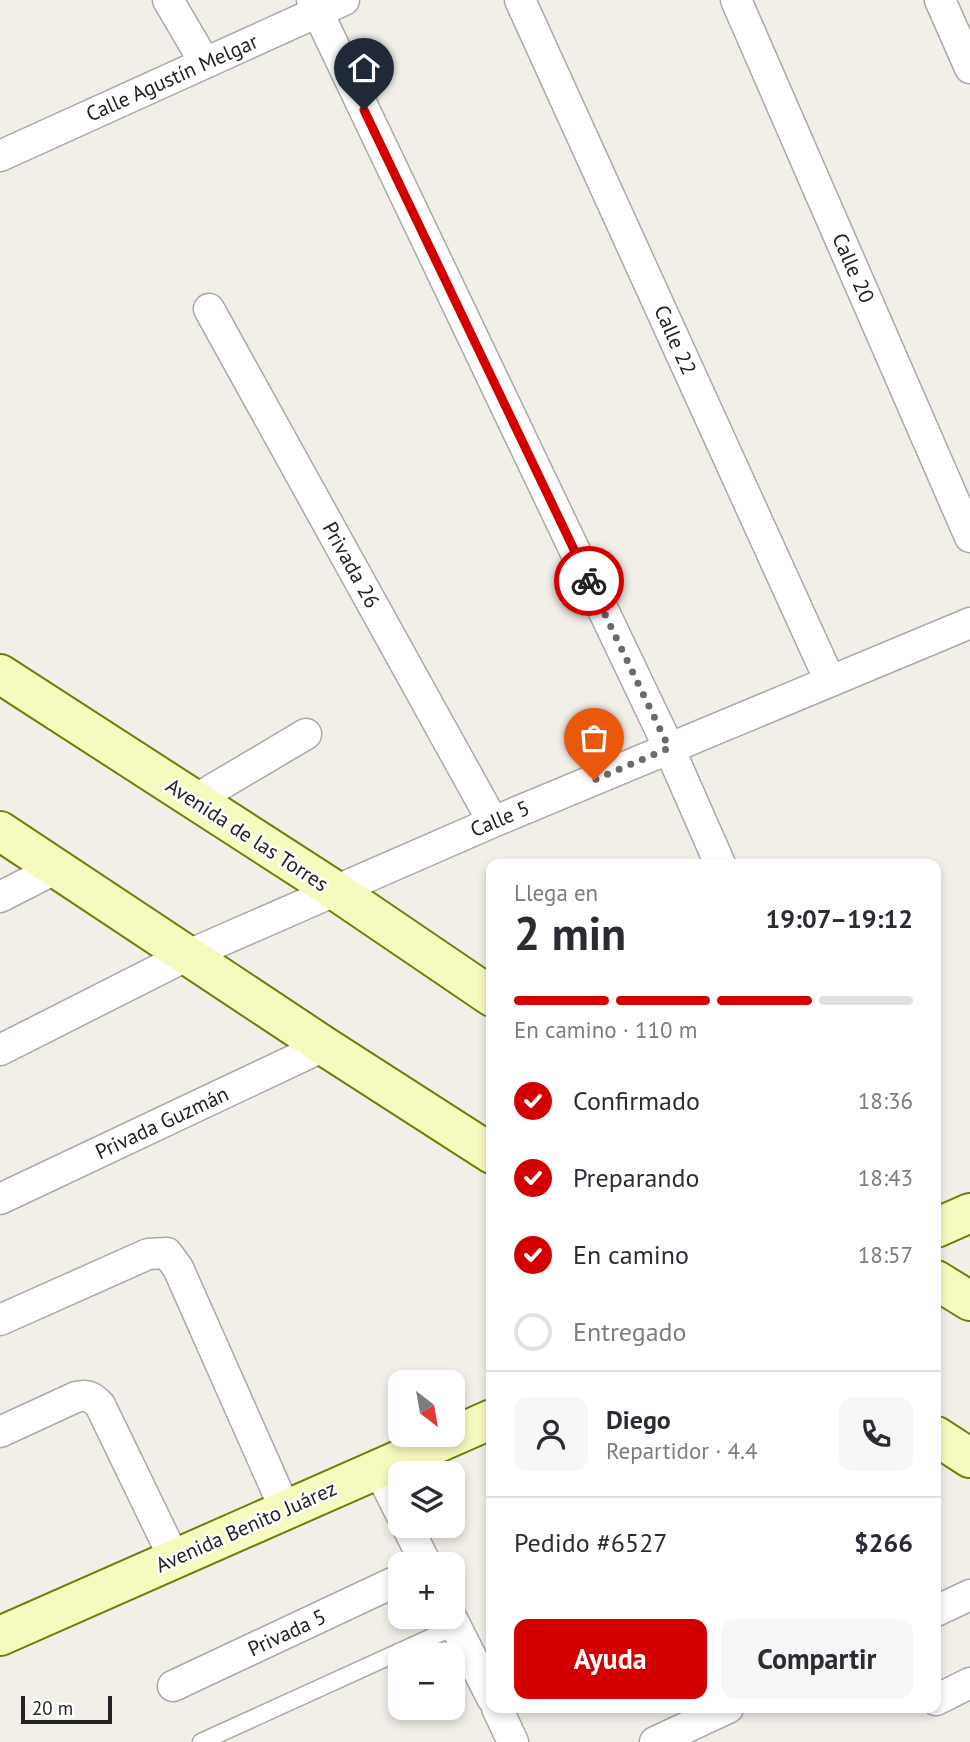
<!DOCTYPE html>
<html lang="es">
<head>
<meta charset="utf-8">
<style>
  :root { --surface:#fff; --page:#f7f7f7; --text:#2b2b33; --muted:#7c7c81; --line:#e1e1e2; --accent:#d40000 }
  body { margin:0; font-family:"PT Sans",sans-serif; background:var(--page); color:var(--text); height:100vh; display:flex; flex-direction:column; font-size:26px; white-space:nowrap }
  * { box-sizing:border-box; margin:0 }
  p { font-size:23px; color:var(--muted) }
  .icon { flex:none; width:38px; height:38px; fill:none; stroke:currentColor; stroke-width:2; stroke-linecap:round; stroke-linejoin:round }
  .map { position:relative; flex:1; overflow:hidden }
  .panel { position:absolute; left:486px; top:859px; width:455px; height:854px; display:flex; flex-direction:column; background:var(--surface); border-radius:14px; box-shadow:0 4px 10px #0003 }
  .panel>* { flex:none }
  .needle { width:46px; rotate:149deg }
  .buttons { position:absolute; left:388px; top:1370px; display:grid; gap:14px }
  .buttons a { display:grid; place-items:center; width:77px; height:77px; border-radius:14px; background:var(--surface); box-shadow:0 4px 10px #0003; font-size:35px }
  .scale { position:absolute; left:21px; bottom:18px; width:91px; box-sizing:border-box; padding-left:7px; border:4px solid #222; border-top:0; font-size:19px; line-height:24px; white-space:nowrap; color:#222; -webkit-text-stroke:5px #fff; paint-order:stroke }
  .pin { position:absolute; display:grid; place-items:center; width:60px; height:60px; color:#fff; margin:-72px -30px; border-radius:50% 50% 50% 0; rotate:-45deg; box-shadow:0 0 7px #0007 }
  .pin .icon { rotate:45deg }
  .courier { position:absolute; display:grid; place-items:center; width:70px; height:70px; margin:-35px; border:5px solid #d40000; border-radius:50%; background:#fff; color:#222; box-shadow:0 2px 9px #0007 }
  .headline em { font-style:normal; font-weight:700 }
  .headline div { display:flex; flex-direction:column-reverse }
  .headline { display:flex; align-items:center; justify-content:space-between; height:119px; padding:0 28px }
  h1 { font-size:46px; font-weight:700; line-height:52px }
  .bar { display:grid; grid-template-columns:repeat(4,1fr); gap:10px 7px; align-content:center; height:84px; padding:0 28px }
  .bar i { height:9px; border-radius:5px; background:var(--line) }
  .bar .selected { background:var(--accent) }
  .bar p { grid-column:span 4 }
  .line { display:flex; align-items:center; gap:18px; padding:0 28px; border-top:2px solid var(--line) }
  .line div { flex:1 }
  .round { display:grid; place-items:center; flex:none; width:74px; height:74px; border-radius:14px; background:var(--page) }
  ol { padding:0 28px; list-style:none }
  li { display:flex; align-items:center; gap:21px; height:77px }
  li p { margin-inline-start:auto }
  li .icon { padding:7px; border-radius:50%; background:var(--accent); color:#fff; stroke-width:4 }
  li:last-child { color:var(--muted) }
  li i { width:38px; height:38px; border:4px solid var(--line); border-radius:50% }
  .action { display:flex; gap:14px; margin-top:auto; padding:14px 28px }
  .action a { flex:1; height:80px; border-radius:14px; background:var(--accent); color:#fff; font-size:28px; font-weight:700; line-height:80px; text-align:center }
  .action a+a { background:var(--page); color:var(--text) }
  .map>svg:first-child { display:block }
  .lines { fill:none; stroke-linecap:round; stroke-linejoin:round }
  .lane-casing { stroke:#a9a9a9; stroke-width:19 }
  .street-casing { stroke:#a9a9a9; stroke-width:33 }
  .secondary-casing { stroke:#707d05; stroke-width:42 }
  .lane { stroke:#fff; stroke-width:16 }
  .street { stroke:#fff; stroke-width:30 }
  .secondary { stroke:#f7fabf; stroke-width:38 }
  .done { stroke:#6b6a68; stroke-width:7; stroke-dasharray:0 12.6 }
  .route { stroke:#d40000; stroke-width:9 }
  .labels { text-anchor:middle; stroke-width:5; stroke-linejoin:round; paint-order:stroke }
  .street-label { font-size:21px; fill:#222; stroke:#fff }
</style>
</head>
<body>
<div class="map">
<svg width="970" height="1742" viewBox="0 0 970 1742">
  <rect width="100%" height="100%" fill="#f2efe9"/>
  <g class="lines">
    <!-- lane casing -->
    <g class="lane-casing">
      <path id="lane" d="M201,1742l255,-116"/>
    </g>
    <!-- street casing -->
    <g class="street-casing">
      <path id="street" d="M168,0l37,63
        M312,0l357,748 51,116
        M520,0l310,681
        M736,0l234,537
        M940,0l30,68
        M0,156l344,-156
        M209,309l284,513
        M193,801l113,-67
        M0,897l55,-28
        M0,1050l186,-94 307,-134 477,-199
        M0,1199l324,-153
        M0,1320l148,-66 19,-1 11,15 107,241
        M0,1432l76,-35c11,-3 16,0 24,8l75,155
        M378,1468l23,46
        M407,1526l19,38
        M936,1611l34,-16
        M451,1617l41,81
        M173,1686l228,-107
        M936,1700l34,-17
        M497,1708l16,34
        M655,1742l73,-34"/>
    </g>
    <!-- secondary casing -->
    <g class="secondary-casing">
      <path id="secondary" d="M0,674l336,217 156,106
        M0,831l324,215 168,108
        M936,1228l34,-15
        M936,1280l34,21
        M936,1436l34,22
        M0,1636l492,-217"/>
    </g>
    <!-- lane -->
    <use href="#lane" class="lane"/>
    <!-- street -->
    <use href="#street" class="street"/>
    <!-- secondary -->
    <use href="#secondary" class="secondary"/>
  </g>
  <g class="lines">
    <!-- done -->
    <path class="done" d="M589,581l80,167 -75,32"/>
    <!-- route -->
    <path class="route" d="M364,110l225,471"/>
  </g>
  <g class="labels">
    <!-- street labels -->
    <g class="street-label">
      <text transform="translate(172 78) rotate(-24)" y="7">Calle Agustín Melgar</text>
      <text transform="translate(853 268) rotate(66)" y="7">Calle 20</text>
      <text transform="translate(675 340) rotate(66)" y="7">Calle 22</text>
      <text transform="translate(351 565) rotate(61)" y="7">Privada 26</text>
      <text transform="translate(500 819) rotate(-23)" y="7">Calle 5</text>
      <text transform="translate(247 835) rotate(33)" y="7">Avenida de las Torres</text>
      <text transform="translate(162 1123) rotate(-25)" y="7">Privada Guzmán</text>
      <text transform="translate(246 1527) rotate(-24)" y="7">Avenida Benito Juárez</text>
      <text transform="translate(287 1633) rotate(-25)" y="7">Privada 5</text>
    </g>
  </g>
</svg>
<div class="buttons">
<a><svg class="needle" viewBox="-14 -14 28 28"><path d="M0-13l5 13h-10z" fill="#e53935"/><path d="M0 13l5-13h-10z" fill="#7c7c81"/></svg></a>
<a><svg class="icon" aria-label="layers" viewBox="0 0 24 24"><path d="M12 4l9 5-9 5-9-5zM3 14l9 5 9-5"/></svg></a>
<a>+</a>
<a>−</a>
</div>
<div class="scale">20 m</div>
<div class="pin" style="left:594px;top:780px;background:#ea580c"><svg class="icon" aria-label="bag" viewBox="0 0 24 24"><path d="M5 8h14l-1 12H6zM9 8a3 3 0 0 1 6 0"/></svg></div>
<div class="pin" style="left:364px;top:110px;background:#1f2937"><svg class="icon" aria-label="home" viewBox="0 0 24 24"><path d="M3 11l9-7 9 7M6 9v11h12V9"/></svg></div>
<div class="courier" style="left:589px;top:581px"><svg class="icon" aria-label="bike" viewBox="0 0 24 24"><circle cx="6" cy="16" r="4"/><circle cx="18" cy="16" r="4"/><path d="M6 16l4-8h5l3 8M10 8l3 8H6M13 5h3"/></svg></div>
<section class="panel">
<div class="headline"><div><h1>2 min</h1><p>Llega en</p></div><em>19:07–19:12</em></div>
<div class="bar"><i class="selected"></i><i class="selected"></i><i class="selected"></i><i></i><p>En camino · 110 m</p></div>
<ol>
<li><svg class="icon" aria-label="check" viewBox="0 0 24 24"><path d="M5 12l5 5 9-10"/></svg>Confirmado<p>18:36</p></li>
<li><svg class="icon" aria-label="check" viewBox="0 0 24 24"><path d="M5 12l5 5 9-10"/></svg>Preparando<p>18:43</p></li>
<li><svg class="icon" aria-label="check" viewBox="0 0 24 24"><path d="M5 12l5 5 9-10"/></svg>En camino<p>18:57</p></li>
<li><i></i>Entregado</li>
</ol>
<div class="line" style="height:126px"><a class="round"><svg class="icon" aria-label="person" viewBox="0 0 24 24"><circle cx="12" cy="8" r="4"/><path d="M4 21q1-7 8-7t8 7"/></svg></a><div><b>Diego</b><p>Repartidor · 4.4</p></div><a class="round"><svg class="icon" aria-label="phone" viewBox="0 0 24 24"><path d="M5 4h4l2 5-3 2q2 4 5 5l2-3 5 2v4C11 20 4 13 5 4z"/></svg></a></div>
<div class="line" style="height:91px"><div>Pedido #6527</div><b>$266</b></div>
<div class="action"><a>Ayuda</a><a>Compartir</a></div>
</section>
</div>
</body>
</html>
